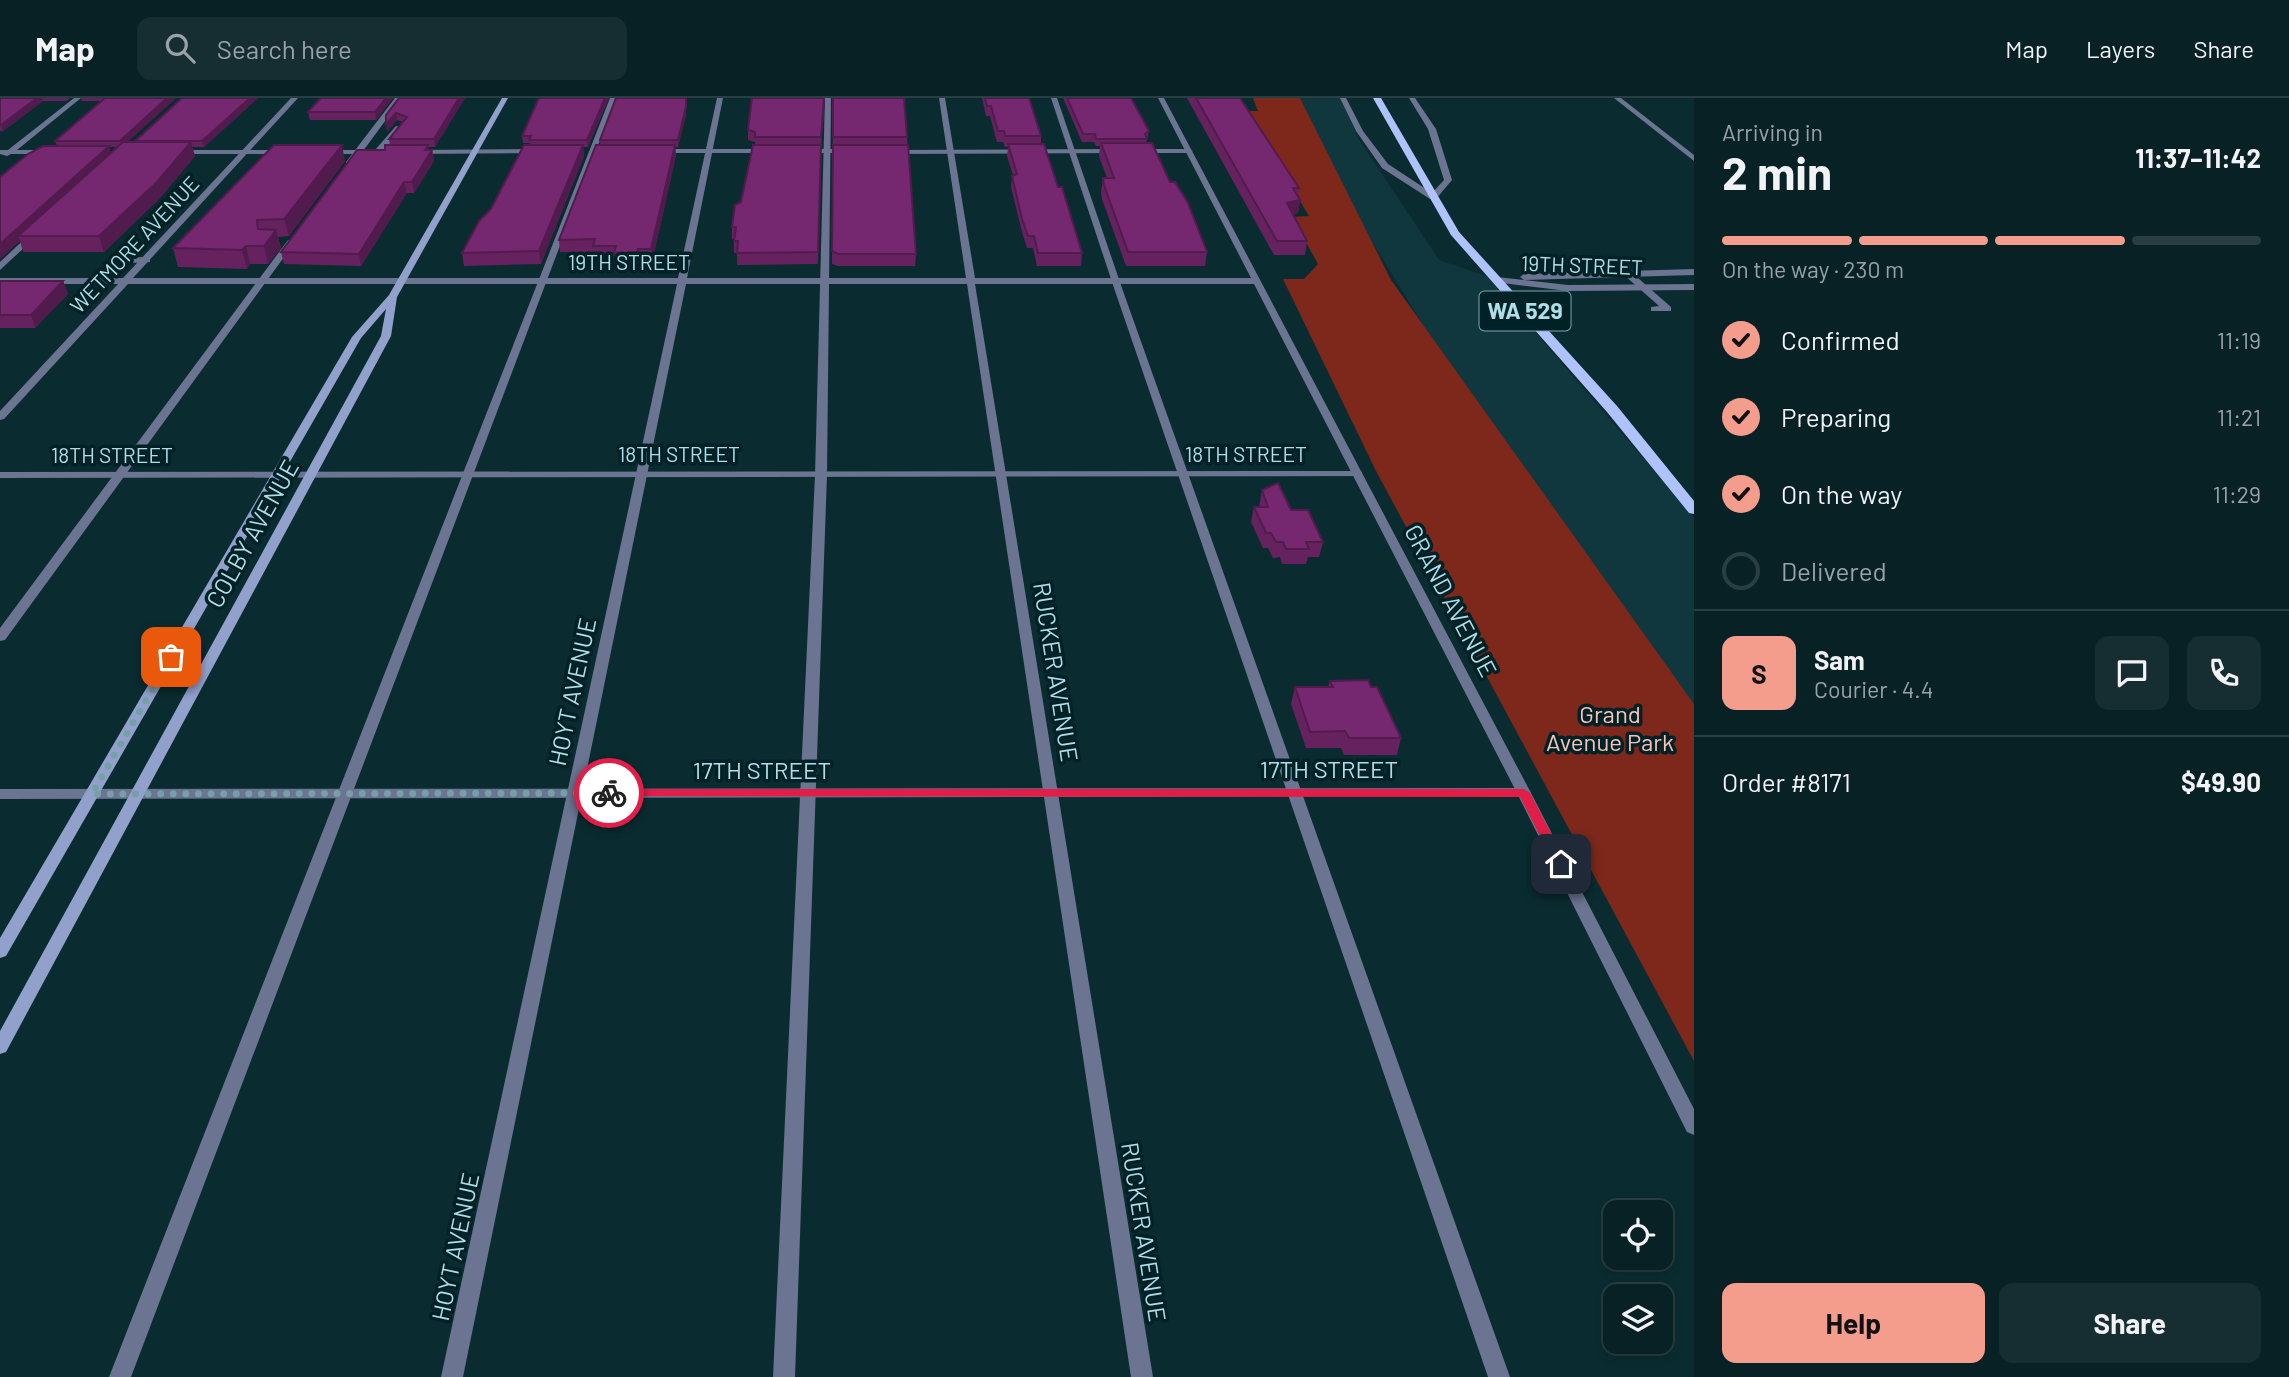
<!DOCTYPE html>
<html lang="en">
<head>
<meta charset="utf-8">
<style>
  :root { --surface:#082125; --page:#162e32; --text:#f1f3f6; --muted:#98a3a7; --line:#293e42; --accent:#f49d8d }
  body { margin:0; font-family:Barlow,sans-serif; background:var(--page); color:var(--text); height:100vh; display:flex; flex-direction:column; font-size:26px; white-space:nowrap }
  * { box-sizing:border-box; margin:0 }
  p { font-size:23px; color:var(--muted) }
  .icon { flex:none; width:38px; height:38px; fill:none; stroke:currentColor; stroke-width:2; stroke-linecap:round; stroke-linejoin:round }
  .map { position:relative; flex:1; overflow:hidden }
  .drawer { display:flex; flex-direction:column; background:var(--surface); width:595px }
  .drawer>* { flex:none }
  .fabs { position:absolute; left:1603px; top:1102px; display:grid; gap:14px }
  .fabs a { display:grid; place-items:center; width:70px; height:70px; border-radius:14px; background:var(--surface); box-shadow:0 4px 10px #0003,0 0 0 2px var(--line); font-size:35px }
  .pin { position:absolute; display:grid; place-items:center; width:60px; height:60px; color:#fff; margin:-30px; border-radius:14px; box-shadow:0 4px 10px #0006 }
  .courier { position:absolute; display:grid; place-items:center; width:70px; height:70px; margin:-35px; border:5px solid #e11d48; border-radius:50%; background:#fff; color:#222; box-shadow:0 2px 9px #0007 }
  .head em { font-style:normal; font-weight:700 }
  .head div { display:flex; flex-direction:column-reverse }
  .head { display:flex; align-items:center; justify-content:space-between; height:119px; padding:0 28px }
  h1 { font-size:46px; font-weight:700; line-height:52px }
  .bar { display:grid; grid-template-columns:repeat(4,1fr); gap:10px 7px; align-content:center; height:84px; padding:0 28px }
  .bar i { height:9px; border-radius:5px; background:var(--line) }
  .bar .on { background:var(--accent) }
  .bar p { grid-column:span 4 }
  .line { display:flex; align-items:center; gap:18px; padding:0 28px; border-top:2px solid var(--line) }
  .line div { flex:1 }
  .round { display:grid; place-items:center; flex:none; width:74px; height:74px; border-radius:14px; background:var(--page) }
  ol { padding:0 28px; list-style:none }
  li { display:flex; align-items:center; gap:21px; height:77px }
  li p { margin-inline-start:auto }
  li .icon { padding:7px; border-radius:50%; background:var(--accent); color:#111; stroke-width:4 }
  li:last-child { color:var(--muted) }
  li i { width:38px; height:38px; border:4px solid var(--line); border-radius:50% }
  .cta { display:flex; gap:14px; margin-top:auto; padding:14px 28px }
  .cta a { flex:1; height:80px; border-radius:14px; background:var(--accent); color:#111; font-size:28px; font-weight:700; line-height:80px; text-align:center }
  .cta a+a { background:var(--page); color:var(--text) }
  header { display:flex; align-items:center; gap:42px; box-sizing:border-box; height:98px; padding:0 35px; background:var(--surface); border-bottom:2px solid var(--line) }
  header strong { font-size:33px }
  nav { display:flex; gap:38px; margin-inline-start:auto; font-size:24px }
  .search { width:490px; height:63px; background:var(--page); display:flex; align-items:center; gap:18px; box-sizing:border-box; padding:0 24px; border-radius:14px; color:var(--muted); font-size:26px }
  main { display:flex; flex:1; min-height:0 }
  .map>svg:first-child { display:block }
  .built { fill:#11373e }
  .green { fill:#7e271b }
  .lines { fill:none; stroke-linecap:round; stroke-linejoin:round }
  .service { fill:#6b7490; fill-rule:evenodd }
  .minor { fill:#6b7490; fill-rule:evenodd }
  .tertiary { fill:#6b7490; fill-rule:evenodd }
  .secondary { fill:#92a0cc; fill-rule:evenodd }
  .primary { fill:#b0c2fc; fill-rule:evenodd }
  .wall { fill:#65225f; fill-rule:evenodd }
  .shaded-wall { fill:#521b4e }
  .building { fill:#75276f; stroke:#521b4e; stroke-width:2 }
  .route { fill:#e11d48 }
  .done { stroke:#76a0a7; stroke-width:7; stroke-dasharray:0 12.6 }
  .labels { text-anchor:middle; stroke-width:7; stroke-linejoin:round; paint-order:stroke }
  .far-street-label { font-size:21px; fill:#b0dee7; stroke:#002227 }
  .shield { fill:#002227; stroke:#7ba6ad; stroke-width:2 }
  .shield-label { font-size:23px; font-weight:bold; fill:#b0dee7 }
  .street-label { font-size:24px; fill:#b0dee7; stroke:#002227 }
  .park-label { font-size:24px; fill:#fcc3b8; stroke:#002227 }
</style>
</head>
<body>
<header>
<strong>Map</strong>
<div class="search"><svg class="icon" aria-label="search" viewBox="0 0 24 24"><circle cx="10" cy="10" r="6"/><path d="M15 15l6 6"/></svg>Search here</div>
<nav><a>Map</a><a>Layers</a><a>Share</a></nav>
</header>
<main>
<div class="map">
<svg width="1694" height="1279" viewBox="0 0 1694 1279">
  <rect width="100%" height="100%" fill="#0a2c31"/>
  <!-- built -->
  <path class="built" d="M1300,0h41l17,40 81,122 49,17 206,241v212l-137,-185 -195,-320z"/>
  <!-- green -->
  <path class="green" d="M1253,0h47l91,182 303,424v357l-318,-590 -93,-192h21l14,-15 -26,-47 17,-1 -63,-105h12z"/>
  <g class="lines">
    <!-- service -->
    <path class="service" d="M395,0h7l-50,68h-6v-4z
      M610,0h6l-485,1279h-22z
      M825,0h6l-4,377 -32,902h-22l42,-902z
      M1051,0h6l66,193 387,1086h-22l-373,-1086z
      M1340,0h6l17,33 25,33 44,29 12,-13 -16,-51 -19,-31h6l21,31 16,51 -16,19h-6l-48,-31 -26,-37z
      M1614,0h7l73,57v6z
      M396,28l7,2 -22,26h-6v-4z
      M32,134l7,2 -39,36v-8z
      M288,142l7,2 -290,398 -5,1v-13z
      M147,159l3,1v4l-39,2 -4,-3 4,-3z
      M1624,173h6l41,36v4h-20v-4l8,-1 -35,-31z"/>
    <!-- minor -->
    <path class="minor" d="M74,0h7l-64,52h33l4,2 -1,2h-42l-4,2 -7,-2v-4h8z
      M540,51l4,2 -1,2 -130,1 -4,-2 4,-2z
      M658,51h113l4,2 -4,2h-116l-1,-2z
      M802,51h50l4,2 -4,2h-53l-1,-2z
      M1118,51h3v4l-232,1 -4,-2 4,-2z
      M1138,51h51l4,2 -4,2h-54v-4z
      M175,52h110l4,2 -4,2h-113l-1,-2z
      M326,52h46l4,2 -4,2h-49v-4z
      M1694,171v6l-170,5 -4,-3 4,-3z
      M1497,179l71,8 126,-1v6l-126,1 -74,-9 -1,-2z
      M1358,373l4,1v4l-1362,2v-6z
      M1524,690l5,2 2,3 -2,3 -1529,3v-10z"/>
    <!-- tertiary -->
    <path class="tertiary" d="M291,0h7l-165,180h545l39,-180h6l-36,180h279l-27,-180h6l30,180h276l-93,-180h6l367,695 163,316v26l-7,-3 -170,-339 -263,-509h-279l178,1093h-22l-164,-1093h-281l-223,1093h-22l236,-1093h-549l-124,135 -4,1v-9l118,-127h-118v-6h123z"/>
    <!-- secondary -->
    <path class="secondary" d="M502,0h6l-111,199 -6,39 -385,716 -6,2v-23l381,-695 5,-27 -25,29 -355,618 -6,2v-20l352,-601 37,-42z"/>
    <!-- primary -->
    <path class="primary" d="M1373,0h8l78,134 158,174 77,95v13l-5,-1 -82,-101 -156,-177z"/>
  </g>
  <!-- wall -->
  <path class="wall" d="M0,0h70l-4,3h-23l-40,30h-3z
    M81,0h95l-49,44h9l-1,-1 123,-43 -54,49h-12l3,9 -34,41 -57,55h-81l-3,-11 -20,18v-82l57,-31 -2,-5 47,-40h-20zM109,49h9l-7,6z
    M393,0l-17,22h-66l-2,-8z
    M399,0h66l-30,49h-7v3h4l2,11 -20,32h-7l-46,73 -77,-2 -3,-12 109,-107 -1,-6 14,-17 -6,-2 -10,12z
    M609,0l-21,49h-5l1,9 -43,108 -77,2 -2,-13 29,-44 39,-64v-2h-7l-1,-7z
    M686,0v16l-8,33h-3l1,9 -24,106h-13l-1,4h-22l-1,-7h-21l-1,-7h-33l-1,-12 41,-95v-5z
    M752,0h73l-4,49 -3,117 -81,1v-12h-3v-14h-2v-12l9,-25 14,-57v-3l-7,-2v-10z
    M833,0l74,39 9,117 -1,12h-77l-6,-2z
    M982,0h47l12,38v8l17,43 24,66 -1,13h-44l-4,-18h-6l-5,-16 -11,-45 1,-11 1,-1 -6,-19 1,-9h-3l-2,-5h-6l-7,-26h-4z
    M1063,0h68l18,33 -3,12 24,39 37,70 -2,14h-79l-24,-67 -1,-7 2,-14h4l-8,-22 1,-10h-4l-2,-4h-12z
    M1187,0h53l59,90 -2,7 3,5 -2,13 -5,1 14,27 -2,14h-31z
    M345,63l-56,75 -11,1 3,11 -13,16h-18l-3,5 -69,-2 -5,-19z
    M0,183h63l5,13 -33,34h-35z
    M1262,392l29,20 32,32 -4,15h-11l-2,7h-24l-2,-7 -7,1 -5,-10h-5l-12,-26 3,-15h5z
    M1330,583l41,6 30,51 -4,17h-53l-3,-7h-35l-15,-44 4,-17h33z"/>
  <!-- shaded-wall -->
  <path class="shaded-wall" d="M37,0h5l1,3 -40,30 -2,-6z
    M167,0h9l-54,49 -2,-6z
    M250,0h8l-54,49 -2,-6z
    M386,0h7l-17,22 -1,-8z
    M459,0h6l-30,49 -1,-8z
    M605,0h4l-21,49 -1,-7z
    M686,0v16l-8,33v-7z
    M824,0h1l-4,49v-10z
    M396,15l1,7 -10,12 -1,-8z
    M191,44l4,14 -34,41 -57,55 -5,-16z
    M342,47l3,16 -56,75 -5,-17z
    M428,47l1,9 3,-4 2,11 -20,32 -2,-11z
    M583,47l1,11 -43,108 -2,-13z
    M675,47l1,11 -24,106 -1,-13z
    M109,48l3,11 -94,79 2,5 -20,18v-15z
    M404,84l3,11 -46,73 -2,-12z
    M1300,102l-2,13 -13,3 2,-13z
    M276,132l5,18 -13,16 -4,-18z
    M246,148l4,18 -3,5 -5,-19z
    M638,151l1,13 -1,4 -1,-13z
    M63,183l5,13 -33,34 -4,-13z"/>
  <!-- building -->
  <path class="building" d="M0,0h37l-36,27h-1z
    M105,0h62l-47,43h-65z
    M182,0h68l-48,43h-67z
    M321,0h65l-11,14h-67z
    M399,0h60l-25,41h-45l18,-22 -11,-4 -10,11v-9z
    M539,0h66l-18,42h-58l2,-4h-9z
    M616,0h70v9l-8,33h-78z
    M752,0h72l-3,39h-66v-5l-7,-2z
    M833,0h71l3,39h-74z
    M985,0h44l12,38h-36l-1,-5h-6l-7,-25h-4z
    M1067,0h64l18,33 -4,3 2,5h-51l-1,-5h-12z
    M1196,0h44l59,90h-6l7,12 -13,3 20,38h-30z
    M123,44h68l-34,40 -58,54h-81z
    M1101,45h51l18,39h5l13,21 19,49h-79l-24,-67 -1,-7h11z
    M1008,46h36l14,43h4l20,66h-44l-4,-17h-6l-6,-17 -10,-43 5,-2z
    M274,47h68l-58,74 -27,1 1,9 18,1 -12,16h-18l-4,4 -69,-2z
    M385,47h43l-3,5h7l-20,32h-8l-45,72 -78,-2 76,-102h28z
    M524,47h59l-44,106 -77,2 17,-32 12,-12z
    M596,47h79l-24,104h-13l-1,4h-23l2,-7h-23l2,-7 -36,1z
    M753,47h68l-3,107 -81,1 1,-12h-4l2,-14h-4l3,-22 6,-3z
    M833,47h75l8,109h-78l-6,-3z
    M43,48h66l-109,98v-67l28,-23z
    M0,183h63l-32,34h-31z
    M1278,385l13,27h17l15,32h-17l3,7h-23l-3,-7h-7l-5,-9h-5l-12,-26h14l-6,-17z
    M1368,582l3,7h6l24,51h-52l-4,-7 -35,1 -15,-45h38l-3,-6z"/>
  <!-- route -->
  <path class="route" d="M609,691h915l6,4 37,71 -11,3 -36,-70 -915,-1v-5z"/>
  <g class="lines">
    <!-- done -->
    <path class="done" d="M171,559l-79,137 517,-1"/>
  </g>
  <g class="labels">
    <!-- far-street labels -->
    <g class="far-street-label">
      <text transform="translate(135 147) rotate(-47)" y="7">WETMORE AVENUE</text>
      <text x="629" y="172">19TH STREET</text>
      <text transform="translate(1582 168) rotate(2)" y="7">19TH STREET</text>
      <text x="679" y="364">18TH STREET</text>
      <text x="1246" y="364">18TH STREET</text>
      <text x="112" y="365">18TH STREET</text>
    </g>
    <!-- shield labels -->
    <rect class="shield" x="1479.5" y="193.5" width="91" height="39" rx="5"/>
    <g class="shield-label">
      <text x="1525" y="221">WA 529</text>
    </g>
    <!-- street labels -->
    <g class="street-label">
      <text transform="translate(253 436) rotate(-61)" y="8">COLBY AVENUE</text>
      <text transform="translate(1450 503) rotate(62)" y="8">GRAND AVENUE</text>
      <text transform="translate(1055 574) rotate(81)" y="8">RUCKER AVENUE</text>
      <text transform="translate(573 594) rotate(-78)" y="8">HOYT AVENUE</text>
      <text x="1329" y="680">17TH STREET</text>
      <text x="762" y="681">17TH STREET</text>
      <text transform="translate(1143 1134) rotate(81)" y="8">RUCKER AVENUE</text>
      <text transform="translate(456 1149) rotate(-78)" y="8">HOYT AVENUE</text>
    </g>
    <!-- park labels -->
    <g class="park-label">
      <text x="1610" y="625">Grand<tspan x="1610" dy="28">Avenue Park</tspan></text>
    </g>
  </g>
</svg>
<div class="fabs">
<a><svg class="icon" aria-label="locate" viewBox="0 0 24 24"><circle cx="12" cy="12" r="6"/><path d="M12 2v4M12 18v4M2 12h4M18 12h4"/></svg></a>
<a><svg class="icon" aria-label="layers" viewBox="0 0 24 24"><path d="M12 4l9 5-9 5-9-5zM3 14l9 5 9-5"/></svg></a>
</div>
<div class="pin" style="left:171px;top:559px;background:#ea580c"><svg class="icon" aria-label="bag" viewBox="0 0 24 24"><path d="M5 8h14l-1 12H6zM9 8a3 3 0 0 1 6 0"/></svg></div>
<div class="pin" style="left:1561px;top:766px;background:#1f2937"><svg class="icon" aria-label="home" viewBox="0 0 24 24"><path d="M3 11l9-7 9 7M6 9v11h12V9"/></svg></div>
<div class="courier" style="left:609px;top:695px"><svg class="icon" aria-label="bike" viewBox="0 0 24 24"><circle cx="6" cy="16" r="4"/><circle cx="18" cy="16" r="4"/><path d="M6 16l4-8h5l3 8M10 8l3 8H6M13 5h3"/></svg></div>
</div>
<section class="drawer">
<div class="head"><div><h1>2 min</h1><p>Arriving in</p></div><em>11:37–11:42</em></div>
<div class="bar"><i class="on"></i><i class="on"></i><i class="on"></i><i></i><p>On the way · 230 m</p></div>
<ol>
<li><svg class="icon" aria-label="check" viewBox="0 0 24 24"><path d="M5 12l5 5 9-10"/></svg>Confirmed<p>11:19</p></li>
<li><svg class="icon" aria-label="check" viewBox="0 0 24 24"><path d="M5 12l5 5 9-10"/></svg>Preparing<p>11:21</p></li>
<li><svg class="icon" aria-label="check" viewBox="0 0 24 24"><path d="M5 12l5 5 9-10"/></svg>On the way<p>11:29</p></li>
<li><i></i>Delivered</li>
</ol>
<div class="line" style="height:126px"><b class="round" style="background:var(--accent);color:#111">S</b><div><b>Sam</b><p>Courier · 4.4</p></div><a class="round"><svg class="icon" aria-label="chat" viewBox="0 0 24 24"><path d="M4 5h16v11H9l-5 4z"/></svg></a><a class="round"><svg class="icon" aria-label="phone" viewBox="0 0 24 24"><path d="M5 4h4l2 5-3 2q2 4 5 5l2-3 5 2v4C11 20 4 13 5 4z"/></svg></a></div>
<div class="line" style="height:91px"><div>Order #8171</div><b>$49.90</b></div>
<div class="cta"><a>Help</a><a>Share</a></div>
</section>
</main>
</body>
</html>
